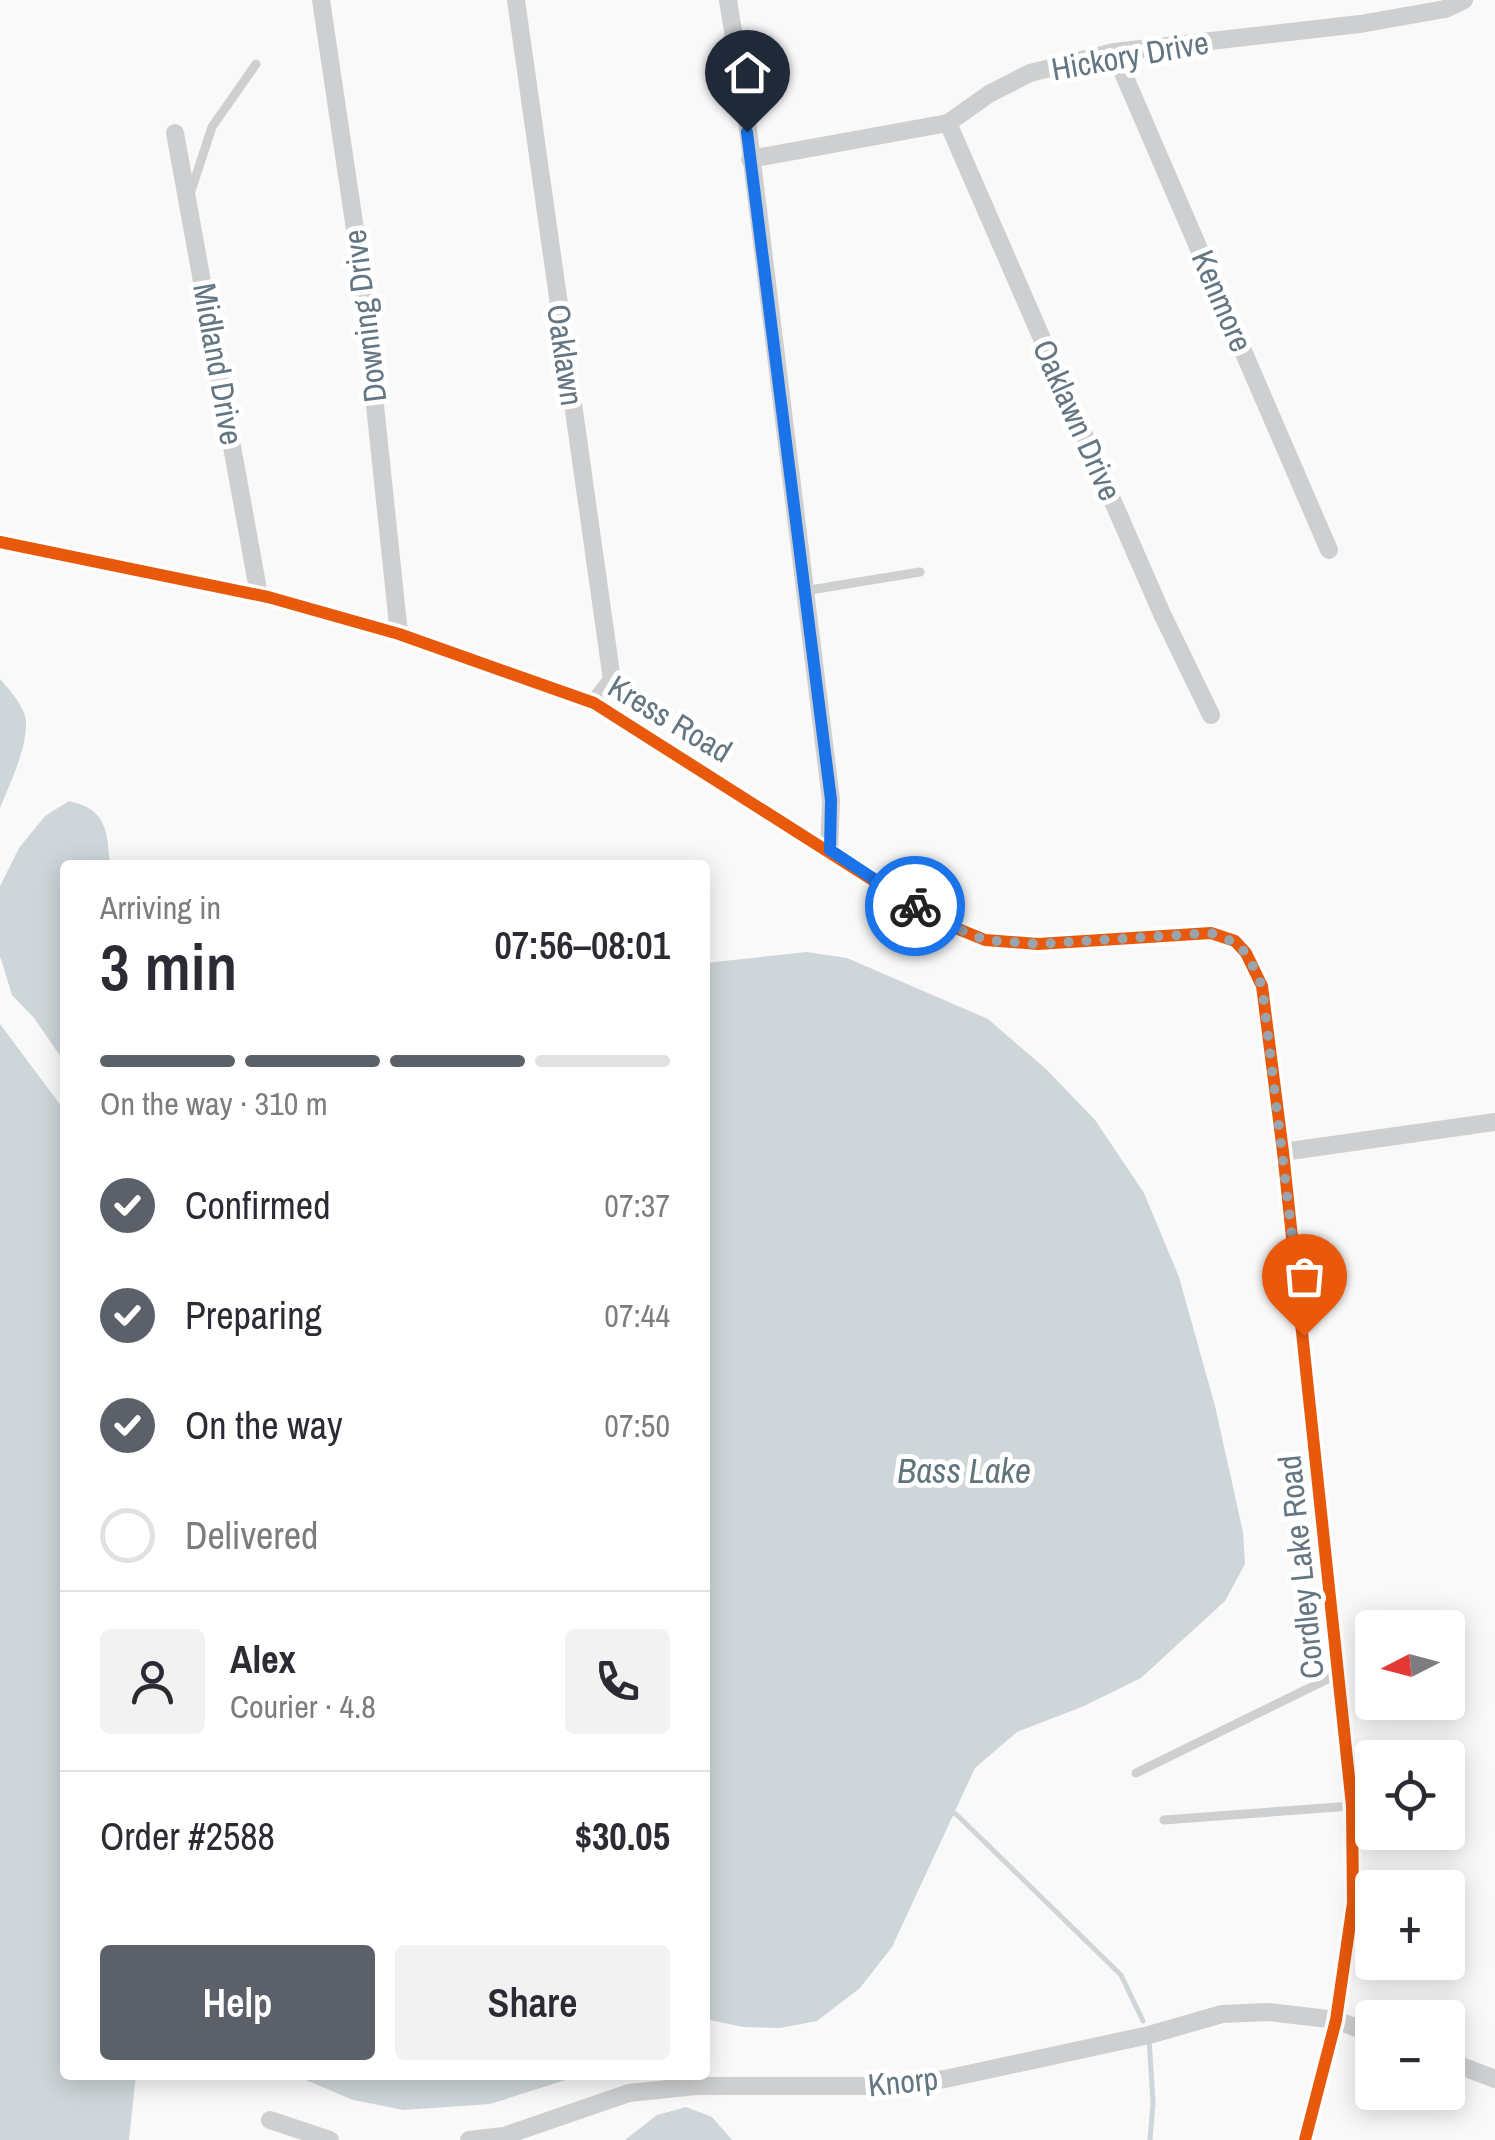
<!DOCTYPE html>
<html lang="en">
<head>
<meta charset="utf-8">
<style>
  :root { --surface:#fff; --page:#f2f2f3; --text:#2b2b33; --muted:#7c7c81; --line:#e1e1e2; --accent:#5c6169 }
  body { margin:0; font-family:"Archivo Narrow",sans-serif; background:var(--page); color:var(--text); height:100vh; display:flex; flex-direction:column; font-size:38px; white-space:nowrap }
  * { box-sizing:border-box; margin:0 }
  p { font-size:32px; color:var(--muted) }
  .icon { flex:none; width:55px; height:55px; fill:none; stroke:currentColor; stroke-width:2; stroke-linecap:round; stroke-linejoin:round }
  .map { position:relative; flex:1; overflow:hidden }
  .side { position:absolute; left:60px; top:860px; width:650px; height:1220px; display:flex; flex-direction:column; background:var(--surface); border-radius:10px; box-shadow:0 5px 25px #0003 }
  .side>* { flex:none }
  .needle { width:65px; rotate:264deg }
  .controls { position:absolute; left:1355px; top:1610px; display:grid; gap:20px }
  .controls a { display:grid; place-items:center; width:110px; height:110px; border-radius:10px; background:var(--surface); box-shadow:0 5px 25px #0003; font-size:50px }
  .pin { position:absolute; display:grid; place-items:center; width:85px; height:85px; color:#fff; margin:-102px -42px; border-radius:50% 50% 50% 0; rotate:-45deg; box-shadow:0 0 10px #0007 }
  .pin .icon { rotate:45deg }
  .courier { position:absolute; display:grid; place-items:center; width:100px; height:100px; margin:-50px; border:8px solid #1a73e8; border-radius:50%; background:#fff; color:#222; box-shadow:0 2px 12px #0007 }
  .headline em { font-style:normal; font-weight:600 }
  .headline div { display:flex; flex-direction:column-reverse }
  .headline { display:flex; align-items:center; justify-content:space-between; height:170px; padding:0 40px }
  h1 { font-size:65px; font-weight:600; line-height:75px }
  .bar { display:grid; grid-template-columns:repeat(4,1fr); gap:15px 10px; align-content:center; height:120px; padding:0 40px }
  .bar i { height:12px; border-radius:8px; background:var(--line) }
  .bar .active { background:var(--accent) }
  .bar p { grid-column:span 4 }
  .line { display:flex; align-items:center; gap:25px; padding:0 40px; border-top:2px solid var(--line) }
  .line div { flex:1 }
  .round { display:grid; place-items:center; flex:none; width:105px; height:105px; border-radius:10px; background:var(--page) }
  ol { padding:0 40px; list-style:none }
  li { display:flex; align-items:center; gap:30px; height:110px }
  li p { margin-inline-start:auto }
  li .icon { padding:10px; border-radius:50%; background:var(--accent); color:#fff; stroke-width:4 }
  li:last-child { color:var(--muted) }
  li i { width:55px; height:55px; border:5px solid var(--line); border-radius:50% }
  .action { display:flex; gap:20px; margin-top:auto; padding:20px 40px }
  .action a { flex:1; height:115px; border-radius:10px; background:var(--accent); color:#fff; font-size:40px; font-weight:600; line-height:115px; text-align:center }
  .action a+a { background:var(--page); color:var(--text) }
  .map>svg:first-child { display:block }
  .water { fill:#ced6d9 }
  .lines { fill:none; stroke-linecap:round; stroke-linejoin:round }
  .stream { stroke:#ced6d9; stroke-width:5 }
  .service { stroke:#cecfd0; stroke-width:9 }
  .minor { stroke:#cecfd0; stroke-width:18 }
  .cycleway-casing { stroke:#fff; stroke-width:19 }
  .cycleway { stroke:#e8590c; stroke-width:12 }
  .done { stroke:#99a4ac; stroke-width:10; stroke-dasharray:0 18 }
  .route { stroke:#1a73e8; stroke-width:12 }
  .labels { text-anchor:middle; stroke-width:10; stroke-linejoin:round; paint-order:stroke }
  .street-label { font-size:32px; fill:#657683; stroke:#fff }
  .water-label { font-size:35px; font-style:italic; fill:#60757c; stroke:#fff }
</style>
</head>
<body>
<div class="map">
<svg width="1495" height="2140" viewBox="0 0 1495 2140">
  <rect width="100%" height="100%" fill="#f9f9f9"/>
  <!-- water -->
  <path class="water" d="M0,679c9,10 25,28 26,42 1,28 -16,62 -26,87z
    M69,801c38,8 38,30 41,64h-45v198l-31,-45 -22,-23 -12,-39v-70l19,-38 26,-32z
    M807,952l40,6 141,61 59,51 48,50 49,73 35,84 36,129 28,126 2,32 -20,37 -84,77 -57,28 -67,26 -42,36 -83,179 -32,41 -43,33 -37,7 -37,-1 -38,-8v-1056z
    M0,1024l65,87v964h71l-7,65h-129z
    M294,2075h287l-91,29 -86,6 -51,-10z
    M686,2107l26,10 20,23h-107l32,-25z"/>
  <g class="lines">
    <!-- stream -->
    <path class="stream" d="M951,1813l5,1 165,161 22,46
      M1149,2038l4,65 -3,37"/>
    <!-- service -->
    <path class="service" d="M191,191l21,-64 44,-63
      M804,591l116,-19
      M1136,1773l204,-100
      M1164,1820l188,-14"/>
    <!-- minor -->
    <path class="minor" d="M321,0l39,263 39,371
      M516,0l96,680 -18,23
      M728,0l17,105 86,695 -2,50
      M1114,52l215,498
      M948,123l214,491 49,101
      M175,133l84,462
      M750,159l198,-36 41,-29 41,-21 84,-21 246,-28 85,-15 19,-9
      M0,542l268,55 131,37 195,69 340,216 51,21 53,4 173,-11 24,8 11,12 16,33 21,166 69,654 1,97 -17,117 -31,120
      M1283,1152l212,-30
      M1448,2061l47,18
      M270,2120l60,20
      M469,2140l35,-4 125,-43 67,-7h189l60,-7 204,-44 73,-21 47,-2 67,8 36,14"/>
    <!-- cycleway casing -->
    <g class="cycleway-casing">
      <path id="cycleway" d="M0,542l268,55 131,37 195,69 340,216 51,21 53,4 173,-11 24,8 11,12 16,33 21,166 69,654 1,97 -17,117 -31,120"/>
    </g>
    <!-- cycleway -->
    <use href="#cycleway" class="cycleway"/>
  </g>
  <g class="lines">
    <!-- done -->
    <path class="done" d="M915,906l19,13 51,21 53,4 173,-11c36,12 36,21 51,53l42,350"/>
    <!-- route -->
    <path class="route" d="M747,132l84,668 -1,50 85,56"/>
  </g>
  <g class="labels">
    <!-- street labels -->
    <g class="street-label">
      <text transform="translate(1130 56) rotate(-10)" y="11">Hickory Drive</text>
      <text transform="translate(1222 301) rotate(67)" y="11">Kenmore</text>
      <text transform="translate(365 316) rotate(-97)" y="11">Downing Drive</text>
      <text transform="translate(565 355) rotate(82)" y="11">Oaklawn</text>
      <text transform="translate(218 364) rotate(80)" y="11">Midland Drive</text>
      <text transform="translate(1077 420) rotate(66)" y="11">Oaklawn Drive</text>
      <text transform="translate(670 719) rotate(31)" y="11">Kress Road</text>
      <text transform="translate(1301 1567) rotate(-96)" y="11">Cordley Lake Road</text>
      <text transform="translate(903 2082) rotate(-6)" y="11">Knorp</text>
    </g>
    <!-- water labels -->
    <g class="water-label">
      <text x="964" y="1483">Bass Lake</text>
    </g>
  </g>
</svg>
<div class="controls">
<a><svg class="needle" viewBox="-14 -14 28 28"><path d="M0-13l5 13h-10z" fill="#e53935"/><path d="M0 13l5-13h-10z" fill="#7c7c81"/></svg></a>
<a><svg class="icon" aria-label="locate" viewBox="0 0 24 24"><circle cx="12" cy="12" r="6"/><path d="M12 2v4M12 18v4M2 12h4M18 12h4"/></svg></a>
<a>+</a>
<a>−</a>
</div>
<div class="pin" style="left:1304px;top:1336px;background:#ea580c"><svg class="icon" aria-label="bag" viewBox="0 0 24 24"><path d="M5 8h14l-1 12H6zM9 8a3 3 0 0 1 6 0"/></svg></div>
<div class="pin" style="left:747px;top:132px;background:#1f2937"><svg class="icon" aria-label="home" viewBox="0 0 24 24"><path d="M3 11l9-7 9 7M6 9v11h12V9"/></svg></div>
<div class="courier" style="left:915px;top:906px"><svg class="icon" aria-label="bike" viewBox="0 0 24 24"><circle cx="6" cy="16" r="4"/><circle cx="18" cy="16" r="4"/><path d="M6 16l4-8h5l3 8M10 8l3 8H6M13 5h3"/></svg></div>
<section class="side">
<div class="headline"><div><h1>3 min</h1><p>Arriving in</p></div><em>07:56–08:01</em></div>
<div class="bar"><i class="active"></i><i class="active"></i><i class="active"></i><i></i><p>On the way · 310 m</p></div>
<ol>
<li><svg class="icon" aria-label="check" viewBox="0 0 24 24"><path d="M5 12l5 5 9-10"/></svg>Confirmed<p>07:37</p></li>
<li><svg class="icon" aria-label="check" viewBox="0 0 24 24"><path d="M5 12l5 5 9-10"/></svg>Preparing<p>07:44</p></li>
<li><svg class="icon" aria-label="check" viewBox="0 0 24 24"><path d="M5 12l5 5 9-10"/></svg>On the way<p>07:50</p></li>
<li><i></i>Delivered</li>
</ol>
<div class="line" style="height:180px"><a class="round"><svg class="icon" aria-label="person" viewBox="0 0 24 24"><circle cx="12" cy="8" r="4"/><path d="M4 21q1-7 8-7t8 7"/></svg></a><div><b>Alex</b><p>Courier · 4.8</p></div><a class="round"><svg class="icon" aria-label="phone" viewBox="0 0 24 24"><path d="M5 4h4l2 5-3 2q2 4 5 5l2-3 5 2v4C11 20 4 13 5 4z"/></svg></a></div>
<div class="line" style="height:130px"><div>Order #2588</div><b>$30.05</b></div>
<div class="action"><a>Help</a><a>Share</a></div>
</section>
</div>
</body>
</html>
